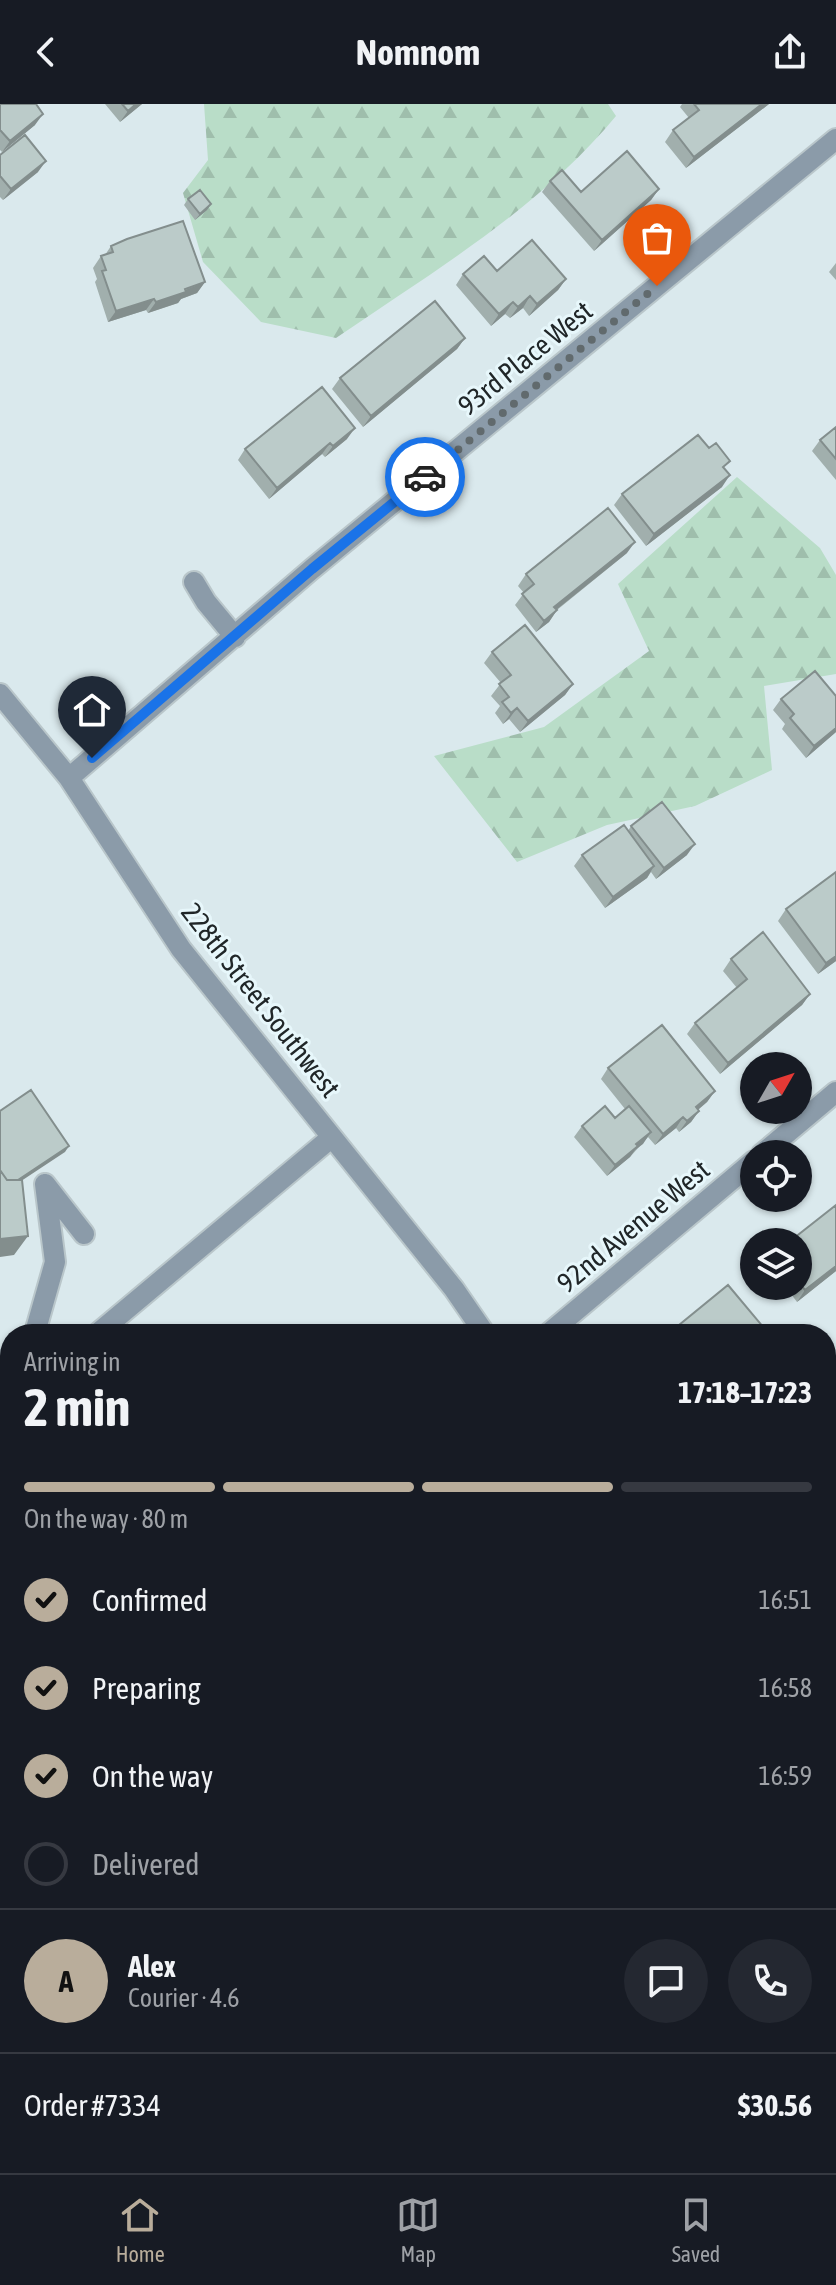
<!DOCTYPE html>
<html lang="en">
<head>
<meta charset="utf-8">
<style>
  :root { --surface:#171b24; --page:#242831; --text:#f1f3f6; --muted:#9ea1a6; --line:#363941; --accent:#b9ad9b }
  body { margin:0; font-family:"Asap Condensed",sans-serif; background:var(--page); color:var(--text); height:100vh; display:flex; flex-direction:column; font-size:30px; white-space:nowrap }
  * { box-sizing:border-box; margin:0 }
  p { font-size:26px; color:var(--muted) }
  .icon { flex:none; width:44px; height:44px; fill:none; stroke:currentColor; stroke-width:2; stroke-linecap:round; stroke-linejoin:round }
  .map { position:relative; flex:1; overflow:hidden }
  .sheet { position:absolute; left:0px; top:1220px; width:836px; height:850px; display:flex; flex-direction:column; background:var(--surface); border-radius:32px 32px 0 0; box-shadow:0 2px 6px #0004 }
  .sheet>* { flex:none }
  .needle { width:52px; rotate:51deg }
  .tools { position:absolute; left:740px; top:948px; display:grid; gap:16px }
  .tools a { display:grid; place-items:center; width:72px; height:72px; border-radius:50%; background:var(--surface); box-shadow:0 2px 6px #0004; font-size:40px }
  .pin { position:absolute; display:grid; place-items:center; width:68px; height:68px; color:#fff; margin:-82px -34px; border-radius:50% 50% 50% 0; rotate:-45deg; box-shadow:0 0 8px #0007 }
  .pin .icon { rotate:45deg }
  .courier { position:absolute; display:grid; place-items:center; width:80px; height:80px; margin:-40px; border:6px solid #1a73e8; border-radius:50%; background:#fff; color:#222; box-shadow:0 2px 10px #0007 }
  .overview em { font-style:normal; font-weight:700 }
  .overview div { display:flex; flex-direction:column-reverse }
  .overview { display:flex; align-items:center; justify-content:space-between; height:136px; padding:0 24px }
  h1 { font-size:52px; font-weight:700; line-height:60px }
  .bar { display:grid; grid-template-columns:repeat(4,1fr); gap:12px 8px; align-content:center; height:96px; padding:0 24px }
  .bar i { height:10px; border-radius:6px; background:var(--line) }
  .bar .selected { background:var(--accent) }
  .bar p { grid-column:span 4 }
  .line { display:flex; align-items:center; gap:20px; padding:0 24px; border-top:2px solid var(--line) }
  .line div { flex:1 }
  .round { display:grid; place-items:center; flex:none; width:84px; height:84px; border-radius:42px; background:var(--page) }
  ol { padding:0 24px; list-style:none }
  li { display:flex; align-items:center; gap:24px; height:88px }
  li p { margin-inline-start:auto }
  li .icon { padding:8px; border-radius:50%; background:var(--accent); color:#111; stroke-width:4 }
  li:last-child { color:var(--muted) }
  li i { width:44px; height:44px; border:4px solid var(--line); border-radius:50% }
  header { display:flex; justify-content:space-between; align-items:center; height:104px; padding:0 24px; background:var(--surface); font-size:36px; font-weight:700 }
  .tabs { display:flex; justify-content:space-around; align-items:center; height:112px; border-top:2px solid var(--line); background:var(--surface); font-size:22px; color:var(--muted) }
  .tabs a { display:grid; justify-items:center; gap:4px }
  .tabs .selected { color:var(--accent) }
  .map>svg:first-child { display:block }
  .forest { fill:url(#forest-firs) }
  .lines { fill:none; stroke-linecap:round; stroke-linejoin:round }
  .minor-casing { stroke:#b9c6ca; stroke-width:24 }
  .minor { stroke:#8b9ba9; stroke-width:20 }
  .wall { fill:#a1afad }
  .shaded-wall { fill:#838e8d }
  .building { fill:#bbcbc9; stroke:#838e8d; stroke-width:2 }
  .done { stroke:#616a6d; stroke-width:8; stroke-dasharray:0 14.4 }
  .route { stroke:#1a73e8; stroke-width:10 }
  .labels { text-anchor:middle; stroke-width:6; stroke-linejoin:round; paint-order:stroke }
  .street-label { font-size:28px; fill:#202628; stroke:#e7f7fb }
</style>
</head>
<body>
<header><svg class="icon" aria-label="back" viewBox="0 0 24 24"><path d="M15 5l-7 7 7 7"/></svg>Nomnom<svg class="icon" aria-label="share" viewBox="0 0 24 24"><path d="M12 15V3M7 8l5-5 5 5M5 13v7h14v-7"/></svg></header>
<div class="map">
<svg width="836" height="2069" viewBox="0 0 836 2069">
  <defs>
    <pattern id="forest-firs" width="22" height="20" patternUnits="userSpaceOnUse" patternTransform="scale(2)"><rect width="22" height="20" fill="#b9ddc8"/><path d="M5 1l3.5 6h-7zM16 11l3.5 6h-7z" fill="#9fbeac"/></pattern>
  </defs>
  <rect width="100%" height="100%" fill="#dae9ed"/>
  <!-- forest -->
  <path class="forest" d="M204,0h404l8,12c-76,92 -182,155 -280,222l-75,-16 -58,-60 -20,-69 25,-33z
    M737,373l83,71 16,27v99l-72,12 8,84 -77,36 -88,19 -90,37 -83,-106 110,-29 105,-76 -31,-67z
    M10,1630v161l-10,1v-143z"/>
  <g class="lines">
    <!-- minor casing -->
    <g class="minor-casing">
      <path id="minor" d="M194,478l12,20 29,35
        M0,590l69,84 112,171 273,340 31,45
        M69,674l243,-209 524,-430
        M762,1050l74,-62
        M45,1080l39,50
        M36,1225l19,-67 -10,-78
        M97,1230l235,-197
        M548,1230l206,-173
        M826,1666l10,12
        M0,1858l10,1
        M0,1957l10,-9
        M543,2060l7,9"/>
    </g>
    <!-- minor -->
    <use href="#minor" class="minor"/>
  </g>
  <!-- wall -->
  <path class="wall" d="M0,0l35,21 -33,27 -2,-2z
    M105,0h37l-22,18z
    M682,0h87l-83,64 -21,-26 8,-12 16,-12 -9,-11z
    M0,51l38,17 -35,28 -3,-3z
    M550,77l31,11 78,-3 -8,11 -57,51 -52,-59z
    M188,95l19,11 -12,10 -11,-15z
    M111,142l94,36 -8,11 -16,6 -3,4 -30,10 -2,-3 -38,12 -13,-40 2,-3 -4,-11 8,-12 4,-1z
    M836,159v17l-7,-8z
    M497,167l69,8 -8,11 -29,26 -6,-8 -13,10 -5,-4 -14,12 -35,-41 7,-11z
    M465,234l-8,11 -94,78 -31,-38 8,-11z
    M836,323v53l-24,-29 8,-11z
    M347,335l-22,18 -3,-3 -53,45 -31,-39 7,-11z
    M724,365l-2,18 -76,59 -32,-41 8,-11z
    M627,449l-70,57 -8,12 -13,10 -21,-27 9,-12 -6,-7 8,-12z
    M492,548l81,32 -8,11 -45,37 -11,-13 -6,5 -8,-11 5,-7 -9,-10 10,-13 -17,-20z
    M781,595l55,33 -30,26 -24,-29 3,-5 -12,-14z
    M631,722l56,29 -31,24 -5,-7 -4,6 -42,30 -31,-42 8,-11 46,-24z
    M836,768v89l-18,13 -40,-53 8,-12z
    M731,855l79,35 -8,11 -82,69 -33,-40 8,-11 42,-35 -14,-17z
    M608,964l107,23 -8,11 -9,8 1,1 -8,11 -12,10 -3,-4 -21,17 -7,-8 -18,20 -23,19 -33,-39 8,-11 33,-8 10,-9 -24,-30z
    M836,1101v66l-39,31 -12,-16h13v-44z
    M10,2060h256l8,9h-154l-4,-5 -7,5h-109z
    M321,2060h55l-2,2 -52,6z
    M652,2060h90l7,9h-90z"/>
  <!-- shaded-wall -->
  <path class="shaded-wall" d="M136,0h6l-22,18 8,-11z
    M762,0h7l-83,64 8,-11z
    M43,10l-8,11 -33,27 8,-11z
    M46,57l-8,11 -35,28 8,-11z
    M659,85l-8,11 -57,51 8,-11z
    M211,100l-4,6 -12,10 5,-6z
    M566,175l-8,11 -29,26 8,-12z
    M205,178l-8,11 -16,6 -3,4 -30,10 8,-11z
    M530,192l-7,12 -13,10 8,-11z
    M154,195l-8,11 -38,12 8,-11z
    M513,198l-8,12 -14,12 8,-12z
    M465,234l-8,11 -94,78 8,-11z
    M355,324l-8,11 -22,18 8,-11z
    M330,339l-8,11 -53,45 8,-11z
    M730,371l-8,12 -76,59 8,-12z
    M635,438l-8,11 -81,65 8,-11z
    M557,506l-8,12 -13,10 8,-11z
    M573,580l-8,11 -45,37 8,-11z
    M517,604l-8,11 -6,5 8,-11z
    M836,624v4l-30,26 8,-12z
    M695,740l-8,11 -31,24 8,-11z
    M654,762l-7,12 -42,30 8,-11z
    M836,852v5l-18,13 8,-11z
    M810,890l-8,11 -82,69 8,-11z
    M715,987l-8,11 -19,16 8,-11z
    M699,1007l-8,11 -12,10 8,-11z
    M683,1013l-7,11 -21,17 8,-11z
    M651,1028l-8,12 -8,6 -5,7 -23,19 8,-11 21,-21z
    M69,1042l-4,6 -65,43v-3z
    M28,1132l-14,19 -14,2v-18z
    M836,1162v5l-39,31 8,-12z
    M836,1421v5l-10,8v-5z
    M836,1807v3l-2,4 -8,6v-4z
    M836,2031v5l-10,8 1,-6z
    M110,2060h8l-9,9h-10z
    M328,2060h48l-2,2 -52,6z"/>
  <!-- building -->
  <path class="building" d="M0,0h36l7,10 -33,27 -10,-11z
    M122,0h14l-8,7z
    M694,0h68l-68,53 -21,-27 26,-20z
    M25,31l21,26 -35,28 -11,-13v-21z
    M627,47l32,38 -57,51 -52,-59 12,-11 19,22z
    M200,86l11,14 -11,10 -12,-15z
    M183,117l22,61 -20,7 1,3 -30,10 -2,-3 -38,12 -14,-40 4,-1 -5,-14 12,-4 -2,-6 16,-7z
    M532,136l34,39 -29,25 -7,-8 -12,11 -5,-5 -14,12 -36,-40 21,-18 13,15z
    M435,197l30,37 -94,78 -31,-38z
    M322,283l33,41 -22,18 -3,-3 -53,45 -32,-39z
    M836,323v32l-16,-19z
    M698,331l11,13 7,-5 14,18 -7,6 7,8 -76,59 -32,-40z
    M608,404l27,34 -81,65 3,3 -13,11 -22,-27 12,-10 -8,-10z
    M525,521l48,59 -45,37 -11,-13 -6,5 -9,-11 7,-5 -10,-13 12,-9 -19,-23z
    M815,567l21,25v32l-22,18 -24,-28 4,-4 -13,-15z
    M662,698l33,42 -31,24 -33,-42z
    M624,721l30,41 -41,31 -31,-42z
    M836,768v84l-10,7 -40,-54z
    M763,828l47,62 -82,69 -33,-40 52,-44 -16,-20z
    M662,921l53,66 -19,16 3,4 -12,10 -4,-4 -20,17 -55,-66z
    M31,986l38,56 -51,34h-11l-7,-10v-59z
    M605,1002l10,12 14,-12 22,26 -15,12 2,2 -23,19 -33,-39z
    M0,1066l7,10h15l6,56 -28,3z
    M836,1101v61l-31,24 -7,-9v-39h-9z
    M728,1181l41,49h-101z
    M826,1369l10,13v39l-10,8z
    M826,1785l10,11v11l-10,9z
    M836,1908v123l-9,7 -1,-122z
    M10,1999v61h100l-11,9h-10l-7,-8 -9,8h-73v-62z
    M143,2060h123l8,9h-122z
    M669,2060h73l7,9h-72z"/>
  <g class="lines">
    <!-- done -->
    <path class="done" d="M425,373l232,-191"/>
    <!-- route -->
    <path class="route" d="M92,654l220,-189 113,-92"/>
  </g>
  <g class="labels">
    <!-- street labels -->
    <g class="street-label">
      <text transform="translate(525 254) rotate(-39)" y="10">93rd Place West</text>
      <text transform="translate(261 896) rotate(52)" y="10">228th Street Southwest</text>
      <text transform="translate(633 1122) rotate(-40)" y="10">92nd Avenue West</text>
    </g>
  </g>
</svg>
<div class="tools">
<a><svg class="needle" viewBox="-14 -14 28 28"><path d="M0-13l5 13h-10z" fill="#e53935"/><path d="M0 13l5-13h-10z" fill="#9ea1a6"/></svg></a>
<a><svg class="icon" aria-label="locate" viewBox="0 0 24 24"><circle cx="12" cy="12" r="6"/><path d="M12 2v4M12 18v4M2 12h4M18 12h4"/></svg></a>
<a><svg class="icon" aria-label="layers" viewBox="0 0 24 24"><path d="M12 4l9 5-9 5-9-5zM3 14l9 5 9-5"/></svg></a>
</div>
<div class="pin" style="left:657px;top:182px;background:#ea580c"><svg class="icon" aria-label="bag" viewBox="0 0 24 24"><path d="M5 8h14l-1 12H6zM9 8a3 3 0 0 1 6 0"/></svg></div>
<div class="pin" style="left:92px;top:654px;background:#1f2937"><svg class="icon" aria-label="home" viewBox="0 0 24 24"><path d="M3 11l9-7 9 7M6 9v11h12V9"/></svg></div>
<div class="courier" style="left:425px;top:373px"><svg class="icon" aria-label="car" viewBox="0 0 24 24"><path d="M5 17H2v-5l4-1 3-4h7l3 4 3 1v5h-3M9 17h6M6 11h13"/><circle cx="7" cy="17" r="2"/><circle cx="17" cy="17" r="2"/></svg></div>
<section class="sheet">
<div class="overview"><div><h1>2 min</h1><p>Arriving in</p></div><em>17:18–17:23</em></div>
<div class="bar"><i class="selected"></i><i class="selected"></i><i class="selected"></i><i></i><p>On the way · 80 m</p></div>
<ol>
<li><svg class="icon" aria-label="check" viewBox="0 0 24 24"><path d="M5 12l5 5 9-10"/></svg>Confirmed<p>16:51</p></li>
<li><svg class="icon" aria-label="check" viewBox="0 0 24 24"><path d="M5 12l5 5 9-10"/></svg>Preparing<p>16:58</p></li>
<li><svg class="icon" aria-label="check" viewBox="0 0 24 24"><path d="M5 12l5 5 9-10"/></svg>On the way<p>16:59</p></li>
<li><i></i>Delivered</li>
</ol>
<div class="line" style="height:144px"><b class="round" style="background:var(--accent);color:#111">A</b><div><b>Alex</b><p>Courier · 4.6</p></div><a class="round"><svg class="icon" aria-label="chat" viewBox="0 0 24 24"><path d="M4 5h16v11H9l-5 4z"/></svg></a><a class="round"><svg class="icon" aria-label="phone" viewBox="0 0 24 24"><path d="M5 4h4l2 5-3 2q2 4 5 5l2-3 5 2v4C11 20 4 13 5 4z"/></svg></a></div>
<div class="line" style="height:104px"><div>Order #7334</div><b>$30.56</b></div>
</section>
</div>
<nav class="tabs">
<a class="selected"><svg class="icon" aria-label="home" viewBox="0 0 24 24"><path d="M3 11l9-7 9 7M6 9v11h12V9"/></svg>Home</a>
<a><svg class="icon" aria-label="map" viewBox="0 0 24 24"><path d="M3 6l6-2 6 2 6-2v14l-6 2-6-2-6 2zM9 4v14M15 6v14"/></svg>Map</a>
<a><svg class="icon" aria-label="saved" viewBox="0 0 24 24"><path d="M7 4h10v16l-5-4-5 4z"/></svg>Saved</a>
</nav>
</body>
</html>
